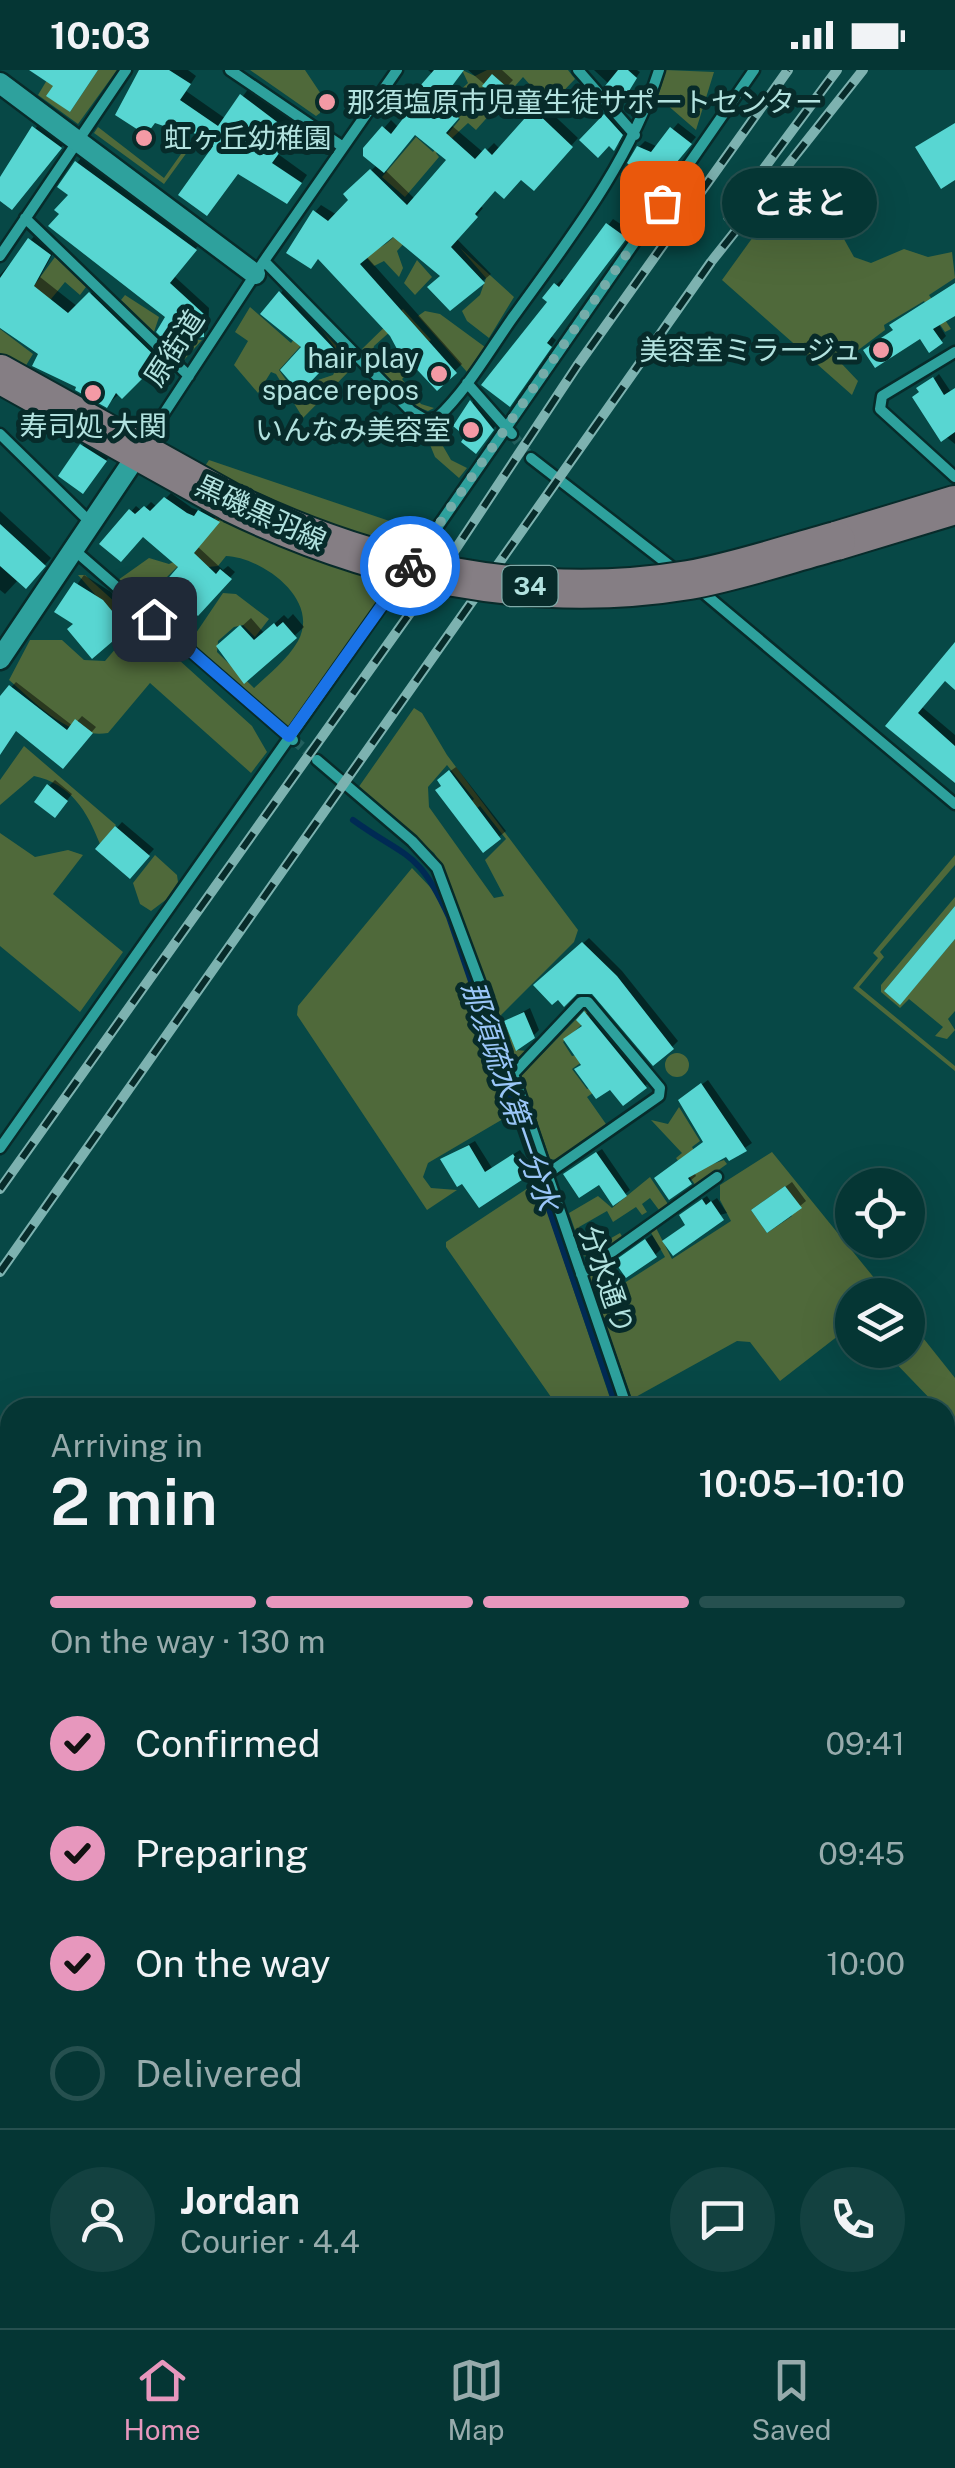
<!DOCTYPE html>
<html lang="en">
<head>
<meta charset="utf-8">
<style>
  :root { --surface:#053634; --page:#134140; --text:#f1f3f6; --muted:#97abac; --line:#26504f; --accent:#e797bd }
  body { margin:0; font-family:"Public Sans","Noto Sans JP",sans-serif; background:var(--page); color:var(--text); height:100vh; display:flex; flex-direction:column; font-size:38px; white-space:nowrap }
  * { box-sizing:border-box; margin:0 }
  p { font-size:32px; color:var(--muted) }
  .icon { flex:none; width:55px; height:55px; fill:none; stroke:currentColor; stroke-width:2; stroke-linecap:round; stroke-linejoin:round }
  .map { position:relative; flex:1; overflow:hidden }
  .panel { position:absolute; left:0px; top:1328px; width:955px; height:932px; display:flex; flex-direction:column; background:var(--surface); border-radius:30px 30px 0 0; box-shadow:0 10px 40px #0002,0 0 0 2px var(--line) }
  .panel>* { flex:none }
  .buttons { position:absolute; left:835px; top:1098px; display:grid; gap:20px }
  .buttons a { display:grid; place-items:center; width:90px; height:90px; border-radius:50%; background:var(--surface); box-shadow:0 10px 40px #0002,0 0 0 2px var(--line); font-size:50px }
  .pin { position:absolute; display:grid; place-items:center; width:85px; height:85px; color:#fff; margin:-42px; border-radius:20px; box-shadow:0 5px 15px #0006 }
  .courier { position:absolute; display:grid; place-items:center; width:100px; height:100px; margin:-50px; border:8px solid #1a73e8; border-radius:50%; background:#fff; color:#222; box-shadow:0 2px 12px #0007 }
  .bubble { position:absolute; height:70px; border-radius:35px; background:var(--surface); box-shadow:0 10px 40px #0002,0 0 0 2px var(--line); font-size:32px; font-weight:600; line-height:70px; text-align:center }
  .overview em { font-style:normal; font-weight:600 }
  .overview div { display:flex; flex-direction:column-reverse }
  .overview { display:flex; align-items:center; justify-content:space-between; height:170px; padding:0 50px }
  h1 { font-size:65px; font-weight:600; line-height:75px }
  .bar { display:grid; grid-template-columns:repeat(4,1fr); gap:15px 10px; align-content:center; height:120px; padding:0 50px }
  .bar i { height:12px; border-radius:8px; background:var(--line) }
  .bar .selected { background:var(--accent) }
  .bar p { grid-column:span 4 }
  .line { display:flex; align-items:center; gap:25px; padding:0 50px; border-top:2px solid var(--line) }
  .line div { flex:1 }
  .round { display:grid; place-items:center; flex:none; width:105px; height:105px; border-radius:52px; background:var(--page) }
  ol { padding:0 50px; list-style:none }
  li { display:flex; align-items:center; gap:30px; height:110px }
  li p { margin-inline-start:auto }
  li .icon { padding:10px; border-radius:50%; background:var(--accent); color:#111; stroke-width:4 }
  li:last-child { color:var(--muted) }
  li i { width:55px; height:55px; border:5px solid var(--line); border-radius:50% }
  .status { display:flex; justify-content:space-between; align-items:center; height:70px; padding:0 50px; background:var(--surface); direction:ltr }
  .status svg { height:28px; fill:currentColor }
  .dock { display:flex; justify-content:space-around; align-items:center; height:140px; border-top:2px solid var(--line); background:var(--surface); font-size:28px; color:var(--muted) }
  .dock a { display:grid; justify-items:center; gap:5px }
  .dock .selected { color:var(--accent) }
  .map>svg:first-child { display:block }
  .green { fill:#4f693a; fill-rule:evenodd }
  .shadow { fill:#0007; fill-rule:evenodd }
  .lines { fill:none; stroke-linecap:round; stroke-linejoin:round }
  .stream { stroke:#002a54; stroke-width:6 }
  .building { fill:#58d6d2 }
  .street-tunnel { stroke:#215f5d; stroke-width:10; stroke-dasharray:10 5; stroke-linecap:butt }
  .street-casing { stroke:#072b2a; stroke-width:15 }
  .secondary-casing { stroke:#072b2a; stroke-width:25 }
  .primary-casing { stroke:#072b2a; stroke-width:42 }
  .street { stroke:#2ea19d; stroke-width:10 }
  .secondary { stroke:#2ea19d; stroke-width:20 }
  .primary { stroke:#857e84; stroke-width:38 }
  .rail-casing { stroke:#7db2b0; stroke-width:10 }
  .rail { stroke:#072b2a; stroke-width:6; stroke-dasharray:19; stroke-linecap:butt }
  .primary-bridge-casing { stroke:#072b2a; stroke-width:42; stroke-linecap:butt }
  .primary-bridge { stroke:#857e84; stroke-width:38 }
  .done { stroke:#76aca9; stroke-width:10; stroke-dasharray:0 18 }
  .route { stroke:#1a73e8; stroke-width:12 }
  .poi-dot { fill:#f49aa5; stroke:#072b2a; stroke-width:4 }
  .labels { text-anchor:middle; stroke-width:10; stroke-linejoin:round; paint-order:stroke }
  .shield { fill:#072b2a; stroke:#7faba9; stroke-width:2.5 }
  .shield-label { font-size:25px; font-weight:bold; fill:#b2e2df }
  .poi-label { font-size:28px; fill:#b2e2df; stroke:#072b2a; text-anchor:end }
  .street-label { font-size:28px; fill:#b2e2df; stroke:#072b2a }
  .water-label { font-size:30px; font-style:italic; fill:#9ac6f8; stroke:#072b2a }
</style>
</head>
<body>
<div class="status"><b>10:03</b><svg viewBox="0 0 49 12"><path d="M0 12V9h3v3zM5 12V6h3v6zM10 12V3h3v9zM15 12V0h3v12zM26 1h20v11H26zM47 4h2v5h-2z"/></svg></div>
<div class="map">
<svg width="955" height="2258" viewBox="0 0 955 2258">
  <rect width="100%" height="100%" fill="#074846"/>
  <!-- green -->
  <path class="green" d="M53,0l17,42 28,-42h19l-39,54 -40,-29z
    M250,0h55l16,24 -1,19 -4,3z
    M462,0l13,6 12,-6h81l7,9 -26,27 -26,-29 -47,53 -8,-7 -32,30 3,4 -34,40 -23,-20 34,-40 17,15 27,-33 -15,-15 23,-21z
    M666,0l48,2 -18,58 -38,-33z
    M167,56l26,18 -29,40 -70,-51 4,-6 66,51 17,-24z
    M784,124l17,13 24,-2 29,52 17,6 33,-14 24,8 24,-5 3,26 -26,17 22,34 -6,3 -21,-31 -40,24 1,5 -44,33 17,18 -6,14 -130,-115z
    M407,153l8,8 -18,20 6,17 -4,9 -15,-16 -10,5 -17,-19c25,8 33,-7 50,-24z
    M460,178l54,49 -25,41 -22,-17 -5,-10 18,-16 6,-17z
    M55,187l31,30 -6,8 -15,-13 -18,22 -17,-13z
    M417,190l15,17 -17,18 -11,-12z
    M125,225l34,22 -5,15 -33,-32z
    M250,237l41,36 8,-10 7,7 -27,30 19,27 17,-16 18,-6 9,-18 -31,-41 45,48 -53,54 -27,-44 -5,-2 -13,21 -24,-28 14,-24 -13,-9z
    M403,239l28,31 -25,22 5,8 -9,9 19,25 13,4 -6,3 -13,-5 -34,-36 3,-3 7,5 12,-11 -1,-40 -28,25 -3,13 -9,-10z
    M425,241l15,3 45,33 -18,25 -49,-56z
    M0,259l33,25 -8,13 -25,-14z
    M180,269l22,1 -18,20 -18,-18z
    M424,360l12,4 15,26 16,8 -8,10 -24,-21z
    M209,390l219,74 -15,23 -11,-3 -201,-82z
    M219,443l175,67 -106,147 -91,-80 -1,-14 27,-40 13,1 33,25 -14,18 -12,-12 -9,2 -16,14 -1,11 37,36c15,-14 34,-29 44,-47 23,-42 -37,-84 -72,-85l-8,10 -29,3 -10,-4 -24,24v8l33,29 2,8 -8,3 -64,-57 31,-22 20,6 9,-4z
    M78,505h7l167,151 15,26 -16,21 -101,-90 -42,50c-40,6 -71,-29 -99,-53l21,-40h32l22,20 21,1 24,-28z
    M414,638l8,5 25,42 131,175 -4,12 -73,73 15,35 11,1 -8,6 -6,-2 -70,-187 -9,-15 -76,-65zM447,695l27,34 -15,13 4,6 17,-12 26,33 -21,21 19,36 -10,2 -65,-91 -1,-20z
    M24,676l92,79 -16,19c-13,-33 -29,-60 -66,-68l-34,29v-25z
    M0,763l35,24 33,-7 15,5 -30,39 70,58 -43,60 -80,-66z
    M155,785l22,20 1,7 -11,17 -16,12 -11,-7 -7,-21z
    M955,785v10l-75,87 4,5 -25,30 96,79v5l-102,-83 25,-30 -5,-5z
    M412,798l21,22 14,28 73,208 -17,-7 -75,44 -5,14 8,11 26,2 -30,20 -130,-195 1,-9z
    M955,827v9l-71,85 16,13 55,-65v72l-7,8 7,11 -8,9 -12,-3 8,-9 -34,-28 -9,9 -19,-16v-7z
    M585,940l5,7 -27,25 9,14 24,-4 -24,17 15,20 26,-10 -26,18 19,27 -49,36 -7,-1 -29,-83z
    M665 995a12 12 0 1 1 24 0a12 12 0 1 1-24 0Z
    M679,1037l21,34 -8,6 12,20 20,-7 3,4 -31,22 -20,-28 6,-5 -31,-33 17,4z
    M772,1082l116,143h-36v30l-72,56 -30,-39 -13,-1 -105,58 -44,-125 11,-9 -1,21 6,10 61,-39 -15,-26 5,-5 17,33 59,-38 -11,-21v-15zM785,1116l8,11 -9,7 8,12 -25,17 -16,-23z
    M650,1107l18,27 -9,6 -9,-12 -8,6 5,8 -5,3 -6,-8 -23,15 -6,-11 -28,16 11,23 30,-17 3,5 -33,20 -6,-2 -15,-43 29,-17 14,12z
    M531,1116l9,4 73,217h-55l-112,-160v-5z
    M908,1249l47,59v47l-10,-10v-7l-7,-1 -55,-57h25z
    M955,1712v103l-10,-13v-81z
    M945,1805c10,20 10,45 0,66z
    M955,1889v57l-9,9 9,18v21c-16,-27 -17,-78 0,-105z
    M945,2190l9,9 -3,6 4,-1v54h-149l-8,-8h147z
    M498,2250h264l7,8h-264z"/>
  <!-- shadow -->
  <path class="shadow" d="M142,0h46l8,6 -10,15 40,28 23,-31 50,37 -21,29 29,21 -12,18 -78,-48z
    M428,0h35l-18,24 19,16 -13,15 33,28 10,-10 6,6 41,-46 37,35 -44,50 -13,-11 -26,11 -15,18 3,2 -26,31 34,35 -40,34 -8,-32 -50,-43 -27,23 96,108 -25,24 -117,-131 -9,9 4,-54 6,-7 16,10 15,-15 -6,-6 32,-30 -12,-15 25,-29 8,8 34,-54zM416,62l33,28 -34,39 -31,-30z
    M468,0h34l11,10 -15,16z
    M594,0h43l3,2 -17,25z
    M611,40l16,18 -7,14 -6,5 -31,-7z
    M40,52l26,19 -48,60 -18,-3v-18z
    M678,53l18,14 -39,47 -18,-37 6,-6 13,6z
    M82,87l118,86 -26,33 35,32 -1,21 -5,6 -35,-19 -96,-122 5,-31z
    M613,149l18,12 -80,105 5,4 -41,58 41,-113 6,-6 3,3z
    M38,162l19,14 -17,31 38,30 20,-21 68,65 -59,54 -107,-84v-46z
    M955,214v29l-17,10 8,13 -5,5 -46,-12z
    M286,217l55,59 -41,44 4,-43 -40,-34z
    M939,304l12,18 4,-3v55l-10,-8 -24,-45z
    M477,326l21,26 -16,23 -25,-19z
    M88,370l23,14 -22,31 -7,-39z
    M171,423l21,15 8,3 5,-5 18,10 -26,30 26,24 5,-4 7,6 -37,40 -17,-45 -38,-34 -40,10 33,-37 6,5 9,-9 6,5z
    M0,441l51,47 -19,21h-13l-14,15 -5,-4z
    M84,505l27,17 23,27 -8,8 -50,-4 -18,-12z
    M293,544l11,13 -59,54 -25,-35 31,-28 13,15 20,-18 4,4z
    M955,575v37l-10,-4 -23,29 33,28v48l-66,-57z
    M16,612l57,44 9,-10 14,11 -28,33 -51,-32 -17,26v-55z
    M456,697l50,64 -22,18 -40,-64 2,-11z
    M55,710l17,14 -12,15 -11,-23z
    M122,752l32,27 -24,26 -31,-27z
    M589,868l33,33 56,70 -6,6 -78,-55 -36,4 -18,-14z
    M530,938l9,22 -6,6 -27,-15z
    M591,938l60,72 -6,6 -62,-22 1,-39 -4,-5z
    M708,1010l44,63 -22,15 -3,-5 -33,19 2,4 -26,21 36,-56 -19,-46z
    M475,1071l17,27 28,-18 12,18 -52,37 -37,-46z
    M602,1079l28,41 -5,4 -54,-25z
    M792,1112l14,19 -6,5 -40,-1z
    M707,1126l4,6 6,-4 10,15 -39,11 -1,-14z
    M652,1165l9,14 -6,6h-31z
    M955,1671v36l-10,8v-36z
    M955,2057v117l-6,-6 -4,5v-90l6,-6 -6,-10z"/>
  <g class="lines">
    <!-- stream -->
    <path class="stream" d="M353,750c54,39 65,29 96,97l168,491
      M945,2020l10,18"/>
  </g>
  <!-- building -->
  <path class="building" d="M29,0h69l-28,42 -24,-16 7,-10z
    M139,0h30l22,14 -11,16 38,26 22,-32 53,40 -21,29 30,20 -15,21 -49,-30 -31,42 -29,-21 35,-49 -34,-23 -4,7 -20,-7 -9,12 -31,-20z
    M434,0h30l-24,32 19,16 -13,15 29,26 10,-11 7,7 41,-46 40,38 -39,44 -13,-11 -17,19 -9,-8 -20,23 3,3 -27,30 34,36 -35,28 -23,-24 13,-11 -47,-39 -33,27 97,109 -20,18 -29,-31 -4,3 -10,-11 3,-3 -7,-13 -72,-77 -7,10 -25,-16 27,-43 15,11 20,-21 -5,-6 27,-25 37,36 39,-45 -31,-25 -31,38 -21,-17v-8l19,-22 9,8 21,-27 -6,-5z
    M618,0h10l9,8 -14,23 -18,-15z
    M492,4l16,14 -10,11 -16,-13z
    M604,44l19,21 -9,16 -5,-5 -11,12 -19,-18z
    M955,53v57l-14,9 -26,-42z
    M32,56l30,22 -50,62 -12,-9v-24z
    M670,57l22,17 -41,49 -20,-19 4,-4 -8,-7 10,-17 14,6z
    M75,91l122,89 -27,33 34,31v23l-39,4 -9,-9 9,-15 -117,-91 11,-12 -5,-4 14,-15 -11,-8z
    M606,153l21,15 -80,105 5,4 -42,60 -29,-22 66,-83 -5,-4 12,-15 5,4z
    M28,168l23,17 -17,31 34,27 21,-21 71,69 -38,38 -6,-6 -9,15 -32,-18 1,-3 -44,-21 6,-12 -38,-26v-50z
    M955,213v33l-22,13 10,14 -14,10 -9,-14 -45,29 -12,-18 30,-20 -4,-5z
    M279,221l59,62 -38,40 -20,-23 21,-23 -41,-33z
    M933,307l11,18 11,-7v44l-14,10 -29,-45 7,-5 -3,-4z
    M470,330l24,30 -18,24 -15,-12 4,-6 -12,-10z
    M80,374l27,17 -24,33 -25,-18z
    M164,427l23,16 7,3 4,-6 22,12 -26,31 22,21 4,-5 12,10 -34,37 -34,-33 14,-16 -35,-30 -22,25 -22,-18 30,-35 6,5 9,-8 6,5z
    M0,454l46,42 -20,23 -26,-23z
    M74,512l29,18 24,29 -35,30 -25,-30 6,-5 -19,-12z
    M283,552l14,16 -53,46 -28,-38 24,-21 14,15 20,-17 3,4z
    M955,572v48l-10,-9 -27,32 37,33v37l-70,-57z
    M9,615l58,45 8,-11 18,14 -30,36 -47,-38 -16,24v-59z
    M449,700l52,69 -18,14 -48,-63 6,-4 -4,-6z
    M47,714l21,17 -13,17 -21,-16z
    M115,756l35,30 -20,23 -35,-30z
    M955,836v33l-55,66 -16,-14z
    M582,872l35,34 57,73 -21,17 -61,-72h-15l-13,13 -6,-7 -6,5 -19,-20z
    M584,941l63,77 -24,18 -13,-16 -14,9 -22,-30 7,-4 -18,-26 19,-13 -6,-6z
    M524,942l11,26 -19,13 -12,-30z
    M701,1013l46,68 -18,10 -3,-4 -38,21 4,6 -23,16 -15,-22 49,-36 -25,-42z
    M469,1075l16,27 28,-18 15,22 -49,32 -17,-24 -5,3 -17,-28z
    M596,1082l31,44 -14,10 -14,-21 -20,13 -16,-24z
    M785,1116l17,22 -35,25 -16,-23z
    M702,1129l4,6 5,-4 13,19 -51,36 -11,-15 23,-16 -6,-10z
    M645,1169l12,18 -31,21 -12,-17z"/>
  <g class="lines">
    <!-- street-tunnel -->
    <path class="street-tunnel" d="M512,364l19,24
      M294,670l23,20"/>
    <!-- street casing -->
    <g class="street-casing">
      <path id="street" d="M230,0l113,77
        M578,0l57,65
        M25,148l164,158
        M0,186l126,-186
        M264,191l147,150 15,9 11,-2c29,-27 51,-65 74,-98 56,-78 119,-157 148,-250
        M955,282l-73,44 -2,13 75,68
        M467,313l45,51
        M0,364l91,89
        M142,377l122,-186 133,-191
        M531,388l147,114
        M73,479l220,191
        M416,488l338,-488
        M699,519l256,215
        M317,690l95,81 25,27 70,188 120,352
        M513,1004l68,-72h7l72,86 -1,8 -112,78
        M0,1078l403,-572
        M581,1204l136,-97
        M673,2258l6,-8"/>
    </g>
    <!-- secondary casing -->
    <g class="secondary-casing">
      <path id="secondary" d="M0,13l255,191
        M0,589l139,-207
        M945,1886l10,-15
        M945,1996l10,17"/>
    </g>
    <!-- primary casing -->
    <g class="primary-casing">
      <path id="primary" d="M0,304l232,129
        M836,471l119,-36"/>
    </g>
    <!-- street -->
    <use href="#street" class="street"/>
    <!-- secondary -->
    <use href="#secondary" class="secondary"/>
    <!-- primary -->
    <use href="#primary" class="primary"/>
    <!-- rail casing -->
    <g class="rail-casing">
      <path id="rail" d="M728,147l109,-147
        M0,1119l457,-642 120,-181 211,-296
        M0,1202l711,-1010 152,-192"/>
    </g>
    <!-- rail -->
    <use href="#rail" class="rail"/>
    <!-- primary-bridge casing -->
    <g class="primary-bridge-casing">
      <path id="primary-bridge" d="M232,433c142,69 299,103 457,77 50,-9 99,-26 147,-39"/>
    </g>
    <!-- primary-bridge -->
    <use href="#primary-bridge" class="primary-bridge"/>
  </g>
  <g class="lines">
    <!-- done -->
    <path class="done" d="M410,496l252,-363"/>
    <!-- route -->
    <path class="route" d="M154,549l135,117 121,-170"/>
  </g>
  <!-- markers -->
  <g class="poi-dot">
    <circle cx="327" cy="32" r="10"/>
    <circle cx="144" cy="68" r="10"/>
    <circle cx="881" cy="280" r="10"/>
    <circle cx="439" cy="304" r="10"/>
    <circle cx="93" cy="323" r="10"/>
    <circle cx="471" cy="360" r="10"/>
  </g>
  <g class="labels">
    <!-- shield labels -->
    <rect class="shield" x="502.5" y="496" width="55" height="40" rx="8"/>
    <g class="shield-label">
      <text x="530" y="525">34</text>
    </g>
    <!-- poi labels -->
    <g class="poi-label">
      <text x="347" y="42" text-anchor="start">那須塩原市児童生徒サポートセンター</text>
      <text x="164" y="78" text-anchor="start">虹ヶ丘幼稚園</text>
      <text x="861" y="290">美容室ミラージュ</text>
      <text x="419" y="298">hair play<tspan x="419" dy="32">space repos</tspan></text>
      <text x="93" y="366" text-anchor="middle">寿司処 大関</text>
      <text x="451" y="370">いんなみ美容室</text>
    </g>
    <!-- street labels -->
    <g class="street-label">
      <text transform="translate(174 278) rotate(-57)" y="10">原街道</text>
      <text transform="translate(261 443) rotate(25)" y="10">黒磯黒羽線</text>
      <text transform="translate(607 1210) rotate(71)" y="10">分水通り</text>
    </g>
    <!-- water labels -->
    <g class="water-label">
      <text transform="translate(510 1026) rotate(71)" y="10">那須疏水第一分水</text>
    </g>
  </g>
</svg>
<div class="buttons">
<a><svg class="icon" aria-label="locate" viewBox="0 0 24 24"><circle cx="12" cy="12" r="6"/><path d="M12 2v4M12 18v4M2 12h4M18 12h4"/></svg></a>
<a><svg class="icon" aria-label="layers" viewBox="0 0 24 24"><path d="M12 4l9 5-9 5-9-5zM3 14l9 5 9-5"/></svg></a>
</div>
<div class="pin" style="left:662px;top:133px;background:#ea580c"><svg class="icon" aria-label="bag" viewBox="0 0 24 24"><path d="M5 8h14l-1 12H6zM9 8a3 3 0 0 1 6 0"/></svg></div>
<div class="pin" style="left:154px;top:549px;background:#1f2937"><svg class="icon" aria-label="home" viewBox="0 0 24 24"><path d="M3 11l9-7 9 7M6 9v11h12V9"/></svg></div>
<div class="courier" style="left:410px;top:496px"><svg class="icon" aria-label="bike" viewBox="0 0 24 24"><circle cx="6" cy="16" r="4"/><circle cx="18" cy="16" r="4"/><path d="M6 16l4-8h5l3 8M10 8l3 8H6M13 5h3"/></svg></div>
<div class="bubble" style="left:722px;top:98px;width:155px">とまと</div>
<section class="panel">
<div class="overview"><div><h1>2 min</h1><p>Arriving in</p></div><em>10:05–10:10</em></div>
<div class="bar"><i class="selected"></i><i class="selected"></i><i class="selected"></i><i></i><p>On the way · 130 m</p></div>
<ol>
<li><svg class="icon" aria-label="check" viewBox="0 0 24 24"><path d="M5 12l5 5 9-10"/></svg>Confirmed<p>09:41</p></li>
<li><svg class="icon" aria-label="check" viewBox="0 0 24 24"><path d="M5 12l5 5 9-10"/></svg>Preparing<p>09:45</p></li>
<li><svg class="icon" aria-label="check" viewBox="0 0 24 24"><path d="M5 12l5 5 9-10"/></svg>On the way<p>10:00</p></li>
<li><i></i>Delivered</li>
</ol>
<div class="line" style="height:180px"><a class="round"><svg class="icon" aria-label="person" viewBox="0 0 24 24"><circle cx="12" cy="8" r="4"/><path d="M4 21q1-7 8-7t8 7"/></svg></a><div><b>Jordan</b><p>Courier · 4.4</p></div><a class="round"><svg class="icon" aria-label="chat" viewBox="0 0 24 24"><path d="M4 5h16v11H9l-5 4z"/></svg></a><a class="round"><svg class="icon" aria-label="phone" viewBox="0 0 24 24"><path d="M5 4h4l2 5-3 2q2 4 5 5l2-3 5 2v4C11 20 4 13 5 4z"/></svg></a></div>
</section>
</div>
<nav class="dock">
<a class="selected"><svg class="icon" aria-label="home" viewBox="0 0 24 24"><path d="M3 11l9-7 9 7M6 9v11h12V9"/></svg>Home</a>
<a><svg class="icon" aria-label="map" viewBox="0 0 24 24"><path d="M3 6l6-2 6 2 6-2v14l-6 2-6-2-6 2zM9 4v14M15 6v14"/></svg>Map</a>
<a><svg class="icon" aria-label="saved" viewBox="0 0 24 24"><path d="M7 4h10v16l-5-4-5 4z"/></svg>Saved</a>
</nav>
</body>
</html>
